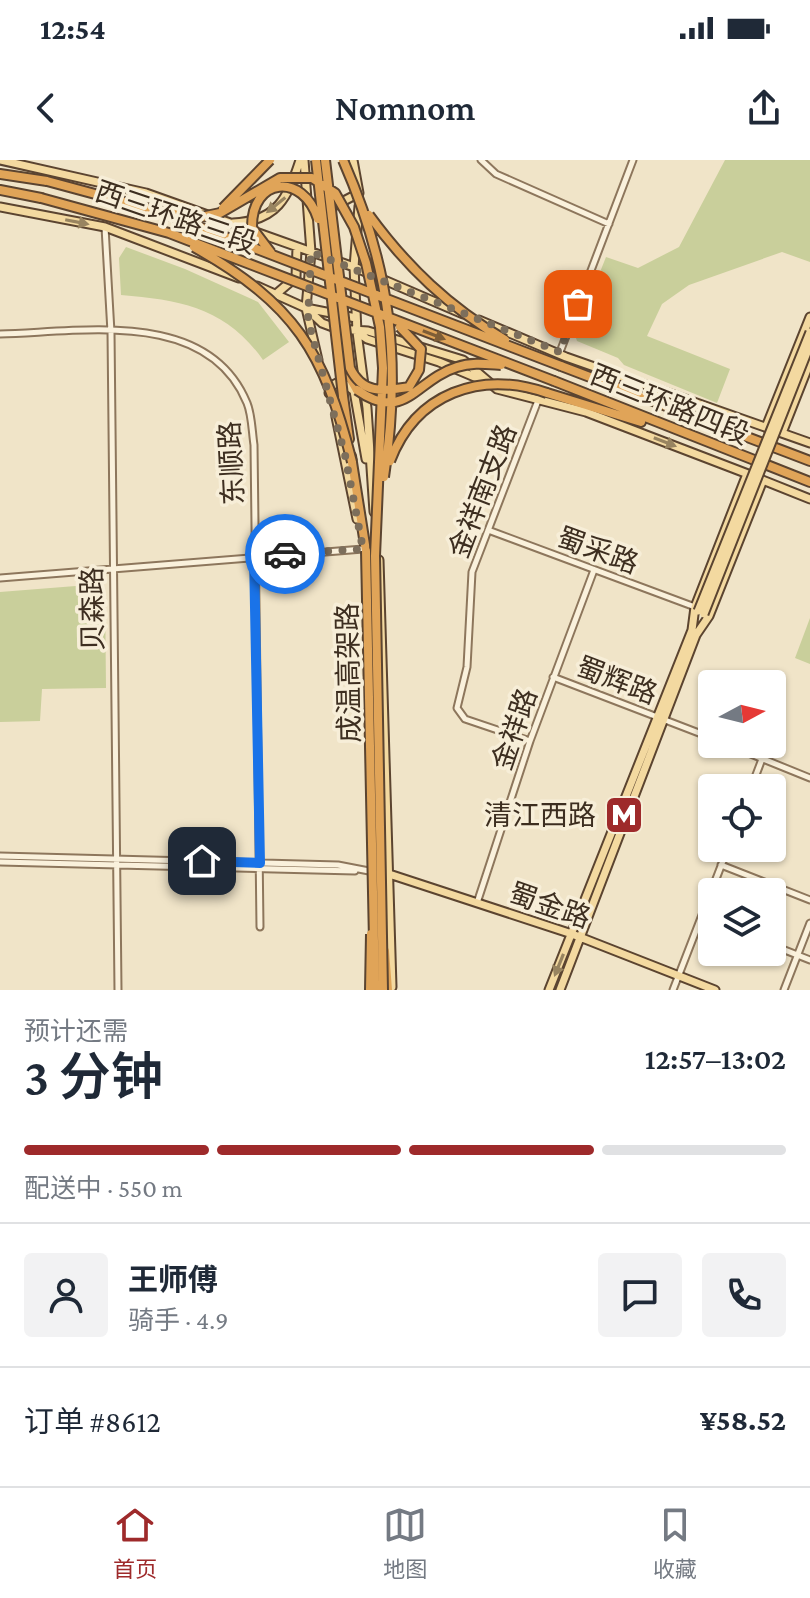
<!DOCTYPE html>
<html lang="zh">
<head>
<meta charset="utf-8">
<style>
  :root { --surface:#fff; --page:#f2f2f3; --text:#1f2937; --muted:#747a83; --line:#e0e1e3; --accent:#9e2a2b }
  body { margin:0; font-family:"Crimson Pro","Noto Sans SC",serif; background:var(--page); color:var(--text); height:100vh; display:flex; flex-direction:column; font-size:30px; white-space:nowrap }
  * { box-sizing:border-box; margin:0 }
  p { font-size:26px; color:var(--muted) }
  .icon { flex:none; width:44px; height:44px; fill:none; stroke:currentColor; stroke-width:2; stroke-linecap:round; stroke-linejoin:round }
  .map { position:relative; height:830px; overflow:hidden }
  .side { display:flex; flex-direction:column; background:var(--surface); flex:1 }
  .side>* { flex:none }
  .needle { width:52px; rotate:83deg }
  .controls { position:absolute; left:698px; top:510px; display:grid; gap:16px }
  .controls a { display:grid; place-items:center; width:88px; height:88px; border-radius:8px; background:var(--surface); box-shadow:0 2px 6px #0004; font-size:40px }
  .pin { position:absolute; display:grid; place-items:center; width:68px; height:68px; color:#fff; margin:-34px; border-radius:16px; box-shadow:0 4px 12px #0006 }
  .courier { position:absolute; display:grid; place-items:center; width:80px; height:80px; margin:-40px; border:6px solid #1a73e8; border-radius:50%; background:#fff; color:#222; box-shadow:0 2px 10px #0007 }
  .head em { font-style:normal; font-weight:600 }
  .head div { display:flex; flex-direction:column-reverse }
  .head { display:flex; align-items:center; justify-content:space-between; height:136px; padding:0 24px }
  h1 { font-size:52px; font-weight:600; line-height:60px }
  .bar { display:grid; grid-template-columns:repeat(4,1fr); gap:12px 8px; align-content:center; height:96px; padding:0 24px }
  .bar i { height:10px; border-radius:6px; background:var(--line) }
  .bar .on { background:var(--accent) }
  .bar p { grid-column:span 4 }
  .line { display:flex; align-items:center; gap:20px; padding:0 24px; border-top:2px solid var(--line) }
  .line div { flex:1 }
  .round { display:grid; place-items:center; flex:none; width:84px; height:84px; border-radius:8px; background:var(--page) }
  .status { display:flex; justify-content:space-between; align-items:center; height:56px; padding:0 40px; background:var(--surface); direction:ltr }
  .status svg { height:22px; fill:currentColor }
  header { display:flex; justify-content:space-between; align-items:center; height:104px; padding:0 24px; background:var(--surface); font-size:36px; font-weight:600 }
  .tab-bar { display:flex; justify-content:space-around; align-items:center; height:112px; border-top:2px solid var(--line); background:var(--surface); font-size:22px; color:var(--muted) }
  .tab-bar a { display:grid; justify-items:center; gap:4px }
  .tab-bar .on { color:var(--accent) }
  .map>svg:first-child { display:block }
  .green { fill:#c9cf9b }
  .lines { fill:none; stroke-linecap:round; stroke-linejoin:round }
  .minor-casing { stroke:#8d765c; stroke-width:9 }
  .major-casing { stroke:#5b4430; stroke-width:11 }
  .highway-casing { stroke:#5b4430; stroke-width:12 }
  .minor { stroke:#faf1dc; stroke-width:5 }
  .major { stroke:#f3d9a0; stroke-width:7 }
  .highway { stroke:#e0a458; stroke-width:8 }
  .major-bridge-casing { stroke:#5b4430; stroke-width:11; stroke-linecap:butt }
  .highway-bridge-casing { stroke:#5b4430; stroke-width:12; stroke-linecap:butt }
  .major-bridge { stroke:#f3d9a0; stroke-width:7 }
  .highway-bridge { stroke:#e0a458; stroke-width:8 }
  .oneway { fill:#988460 }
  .oneway2 { fill:#7e5d36 }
  .done { stroke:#7c6e5b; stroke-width:8; stroke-dasharray:0 14.4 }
  .route { stroke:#1a73e8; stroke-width:10 }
  .labels { text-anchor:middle; stroke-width:7; stroke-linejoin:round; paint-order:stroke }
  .street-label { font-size:28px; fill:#3d2e20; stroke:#f7eed8 }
  .poi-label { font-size:28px; fill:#3d2e20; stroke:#f7eed8; text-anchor:end }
</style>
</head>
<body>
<div class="status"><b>12:54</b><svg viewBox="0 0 49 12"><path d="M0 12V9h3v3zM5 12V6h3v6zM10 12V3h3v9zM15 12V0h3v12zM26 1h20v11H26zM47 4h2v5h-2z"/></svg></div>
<header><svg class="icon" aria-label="back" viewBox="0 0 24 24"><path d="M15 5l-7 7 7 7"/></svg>Nomnom<svg class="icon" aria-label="share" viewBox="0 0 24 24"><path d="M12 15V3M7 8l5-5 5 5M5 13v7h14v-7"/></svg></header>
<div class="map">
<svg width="810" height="830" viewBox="0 0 810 830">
  <rect width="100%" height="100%" fill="#f0e4c8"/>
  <!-- green -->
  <path class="green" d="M725,0h85v102l-28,-10 -93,33 -27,19 -15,32 83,33 -13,34 -93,-38 -6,-7 -41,-17 -2,-6 31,-78 32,11 41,-21z
    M126,87l59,22 73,33 31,40 -26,18c-37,-52 -81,-60 -142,-65l-2,-37z
    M101,424l4,5 1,99 -64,1 -2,32 -40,1v-130z
    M810,458v46l-15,-6z"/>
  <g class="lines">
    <!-- minor casing -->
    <g class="minor-casing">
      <path id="minor" d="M481,0l15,14 113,50
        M105,67l6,105 7,658
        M0,174c82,-2 208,-26 247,69 5,12 5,29 7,42l6,482
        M560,192l73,-192
        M488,370l207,77
        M0,418l363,-29
        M553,517l159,61
        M530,581l-65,-22 -8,-11 10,-41 5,-95 67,-174
        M726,584l84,34
        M751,628l11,-29
        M0,696l338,9 31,6
        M0,702l355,9
        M721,705l89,35
        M477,743l53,-162 64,-171
        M772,785l38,15
        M673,830l55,-142
        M784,830l26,-67"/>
    </g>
    <!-- major casing -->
    <g class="major-casing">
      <path id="major" d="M0,0l146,33 208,74 109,47
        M304,0l7,92 -5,56 12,52
        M353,0l6,33
        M326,45h10l23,-12
        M359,46l-5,61 3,65 10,76 7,104
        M0,47l105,20 134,51
        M233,63c44,-2 55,-25 67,-63
        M257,126l49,22 50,10
        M275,135l21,-18 1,-30
        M306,148l16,15 16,6 30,2 95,29 34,29 89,23 162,62
        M479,160l87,37 244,86
        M357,172l10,7 72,23 45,19
        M329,233l2,-7 10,-5 13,10 12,68
        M336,257l21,102
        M766,267l44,-110
        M782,273l28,-71
        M760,319l50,20
        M379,400l13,427
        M383,712l189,62 143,56
        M549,830l143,-360 3,-23 52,-133
        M560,830l136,-355 13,-19 54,-136"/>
    </g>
    <!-- highway casing -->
    <g class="highway-casing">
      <path id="highway" d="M0,14l47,7
        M0,30l41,8
        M340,201l17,29
        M561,206l249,95
        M554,221l256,101
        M547,233l94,29
        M343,236l6,43
        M351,296l15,95
        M385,791l3,39"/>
    </g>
    <!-- minor -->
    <use href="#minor" class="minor"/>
    <!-- major -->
    <use href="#major" class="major"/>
    <!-- highway -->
    <use href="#highway" class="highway"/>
    <!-- major-bridge casing -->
    <g class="major-bridge-casing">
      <path id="major-bridge" d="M698,451l112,-279
        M704,454l106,-269"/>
    </g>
    <!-- highway-bridge casing -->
    <g class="highway-bridge-casing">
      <path id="highway-bridge" d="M316,0l27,236
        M325,0l25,208c13,27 33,23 59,19l10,-17 2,-21 -21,-22
        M343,0c47,107 59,201 41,317
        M47,21l111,30 403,155
        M41,38l128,35 385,148
        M223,48l47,-48
        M158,51l43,6 19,-4 60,-35h32l23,15 19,34 12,36 14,64 3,41 -8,188 8,434
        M369,55c38,52 80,92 136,125
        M194,87c101,57 130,104 158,215
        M271,93l-19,-25c-1,-51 51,-56 66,-9
        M357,230c48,34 58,-10 100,-23 15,-5 29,-3 44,-2
        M390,301c26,-68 90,-91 157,-68
        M366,391l9,439
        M370,830l1,-56"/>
    </g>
    <!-- major-bridge -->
    <use href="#major-bridge" class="major-bridge"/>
    <!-- highway-bridge -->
    <use href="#highway-bridge" class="highway-bridge"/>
  </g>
  <!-- one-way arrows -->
  <defs><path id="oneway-solid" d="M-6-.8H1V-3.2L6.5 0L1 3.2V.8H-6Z" transform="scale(2)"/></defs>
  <g class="oneway">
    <use href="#oneway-solid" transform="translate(276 45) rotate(141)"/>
    <use href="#oneway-solid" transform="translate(77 62) rotate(11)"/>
    <use href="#oneway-solid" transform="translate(665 282) rotate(21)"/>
    <use href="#oneway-solid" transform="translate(559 805) rotate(112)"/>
  </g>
  <use class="oneway2" href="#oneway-solid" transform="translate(434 175) rotate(21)"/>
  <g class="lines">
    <!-- done -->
    <path class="done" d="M285,394l78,-5 -18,-94 -37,-135 3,-68 249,100 18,-48"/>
    <!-- route -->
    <path class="route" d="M202,701l58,2 -6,-307 31,-2"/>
  </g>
  <!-- icons -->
  <defs>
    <g id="metro-square" transform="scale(2)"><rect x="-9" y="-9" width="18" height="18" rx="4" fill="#9e2a2b" stroke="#f7eed8"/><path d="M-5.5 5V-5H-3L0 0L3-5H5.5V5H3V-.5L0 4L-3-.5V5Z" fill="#fff"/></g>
  </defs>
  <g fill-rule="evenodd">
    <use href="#metro-square" x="624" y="655"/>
  </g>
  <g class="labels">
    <!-- street labels -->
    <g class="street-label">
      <text transform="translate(176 57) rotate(19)" y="10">西三环路三段</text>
      <text transform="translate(670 244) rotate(22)" y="10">西三环路四段</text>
      <text transform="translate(231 303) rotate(-93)" y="10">东顺路</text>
      <text transform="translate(482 331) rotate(-69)" y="10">金祥南支路</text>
      <text transform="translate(598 390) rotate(20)" y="10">蜀采路</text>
      <text transform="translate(92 449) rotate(-91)" y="10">贝森路</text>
      <text transform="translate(348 513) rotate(-91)" y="10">成温高架路</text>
      <text transform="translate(617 520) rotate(21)" y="10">蜀辉路</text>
      <text transform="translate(514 569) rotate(-71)" y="10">金祥路</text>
      <text transform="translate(550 745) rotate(19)" y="10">蜀金路</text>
    </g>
    <!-- poi labels -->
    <g class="poi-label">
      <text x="596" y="665">清江西路</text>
    </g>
  </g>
</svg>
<div class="controls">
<a><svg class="needle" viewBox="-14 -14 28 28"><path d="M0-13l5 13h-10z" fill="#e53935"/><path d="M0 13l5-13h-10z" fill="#747a83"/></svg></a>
<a><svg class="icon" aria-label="locate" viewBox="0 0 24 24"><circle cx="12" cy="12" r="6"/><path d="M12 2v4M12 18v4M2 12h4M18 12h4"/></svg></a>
<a><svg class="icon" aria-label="layers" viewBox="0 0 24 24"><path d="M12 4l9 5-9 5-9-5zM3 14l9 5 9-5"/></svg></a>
</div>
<div class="pin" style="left:578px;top:144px;background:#ea580c"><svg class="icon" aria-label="bag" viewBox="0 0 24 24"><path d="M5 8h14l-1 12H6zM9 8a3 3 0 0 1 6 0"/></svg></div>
<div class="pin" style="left:202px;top:701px;background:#1f2937"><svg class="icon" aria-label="home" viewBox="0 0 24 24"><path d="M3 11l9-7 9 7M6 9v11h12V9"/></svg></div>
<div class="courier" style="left:285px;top:394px"><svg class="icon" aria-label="car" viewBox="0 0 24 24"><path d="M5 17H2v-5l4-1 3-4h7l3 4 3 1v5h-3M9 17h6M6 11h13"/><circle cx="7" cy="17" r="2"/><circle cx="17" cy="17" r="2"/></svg></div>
</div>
<section class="side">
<div class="head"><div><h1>3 分钟</h1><p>预计还需</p></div><em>12:57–13:02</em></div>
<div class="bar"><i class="on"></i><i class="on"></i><i class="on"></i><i></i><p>配送中 · 550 m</p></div>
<div class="line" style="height:144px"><a class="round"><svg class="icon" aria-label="person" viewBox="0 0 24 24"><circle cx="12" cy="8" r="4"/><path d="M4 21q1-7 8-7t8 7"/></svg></a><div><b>王师傅</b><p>骑手 · 4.9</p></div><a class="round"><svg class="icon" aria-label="chat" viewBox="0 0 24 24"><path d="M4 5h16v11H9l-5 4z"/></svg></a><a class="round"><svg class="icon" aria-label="phone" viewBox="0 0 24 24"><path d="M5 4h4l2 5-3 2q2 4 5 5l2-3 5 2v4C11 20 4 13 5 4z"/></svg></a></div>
<div class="line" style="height:104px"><div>订单 #8612</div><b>¥58.52</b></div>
</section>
<nav class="tab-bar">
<a class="on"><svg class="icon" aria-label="home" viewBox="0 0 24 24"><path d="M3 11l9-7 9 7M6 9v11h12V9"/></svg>首页</a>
<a><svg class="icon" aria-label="map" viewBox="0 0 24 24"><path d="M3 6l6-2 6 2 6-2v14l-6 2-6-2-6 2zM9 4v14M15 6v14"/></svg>地图</a>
<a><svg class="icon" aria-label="saved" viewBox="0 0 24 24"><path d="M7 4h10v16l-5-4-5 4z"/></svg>收藏</a>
</nav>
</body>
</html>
